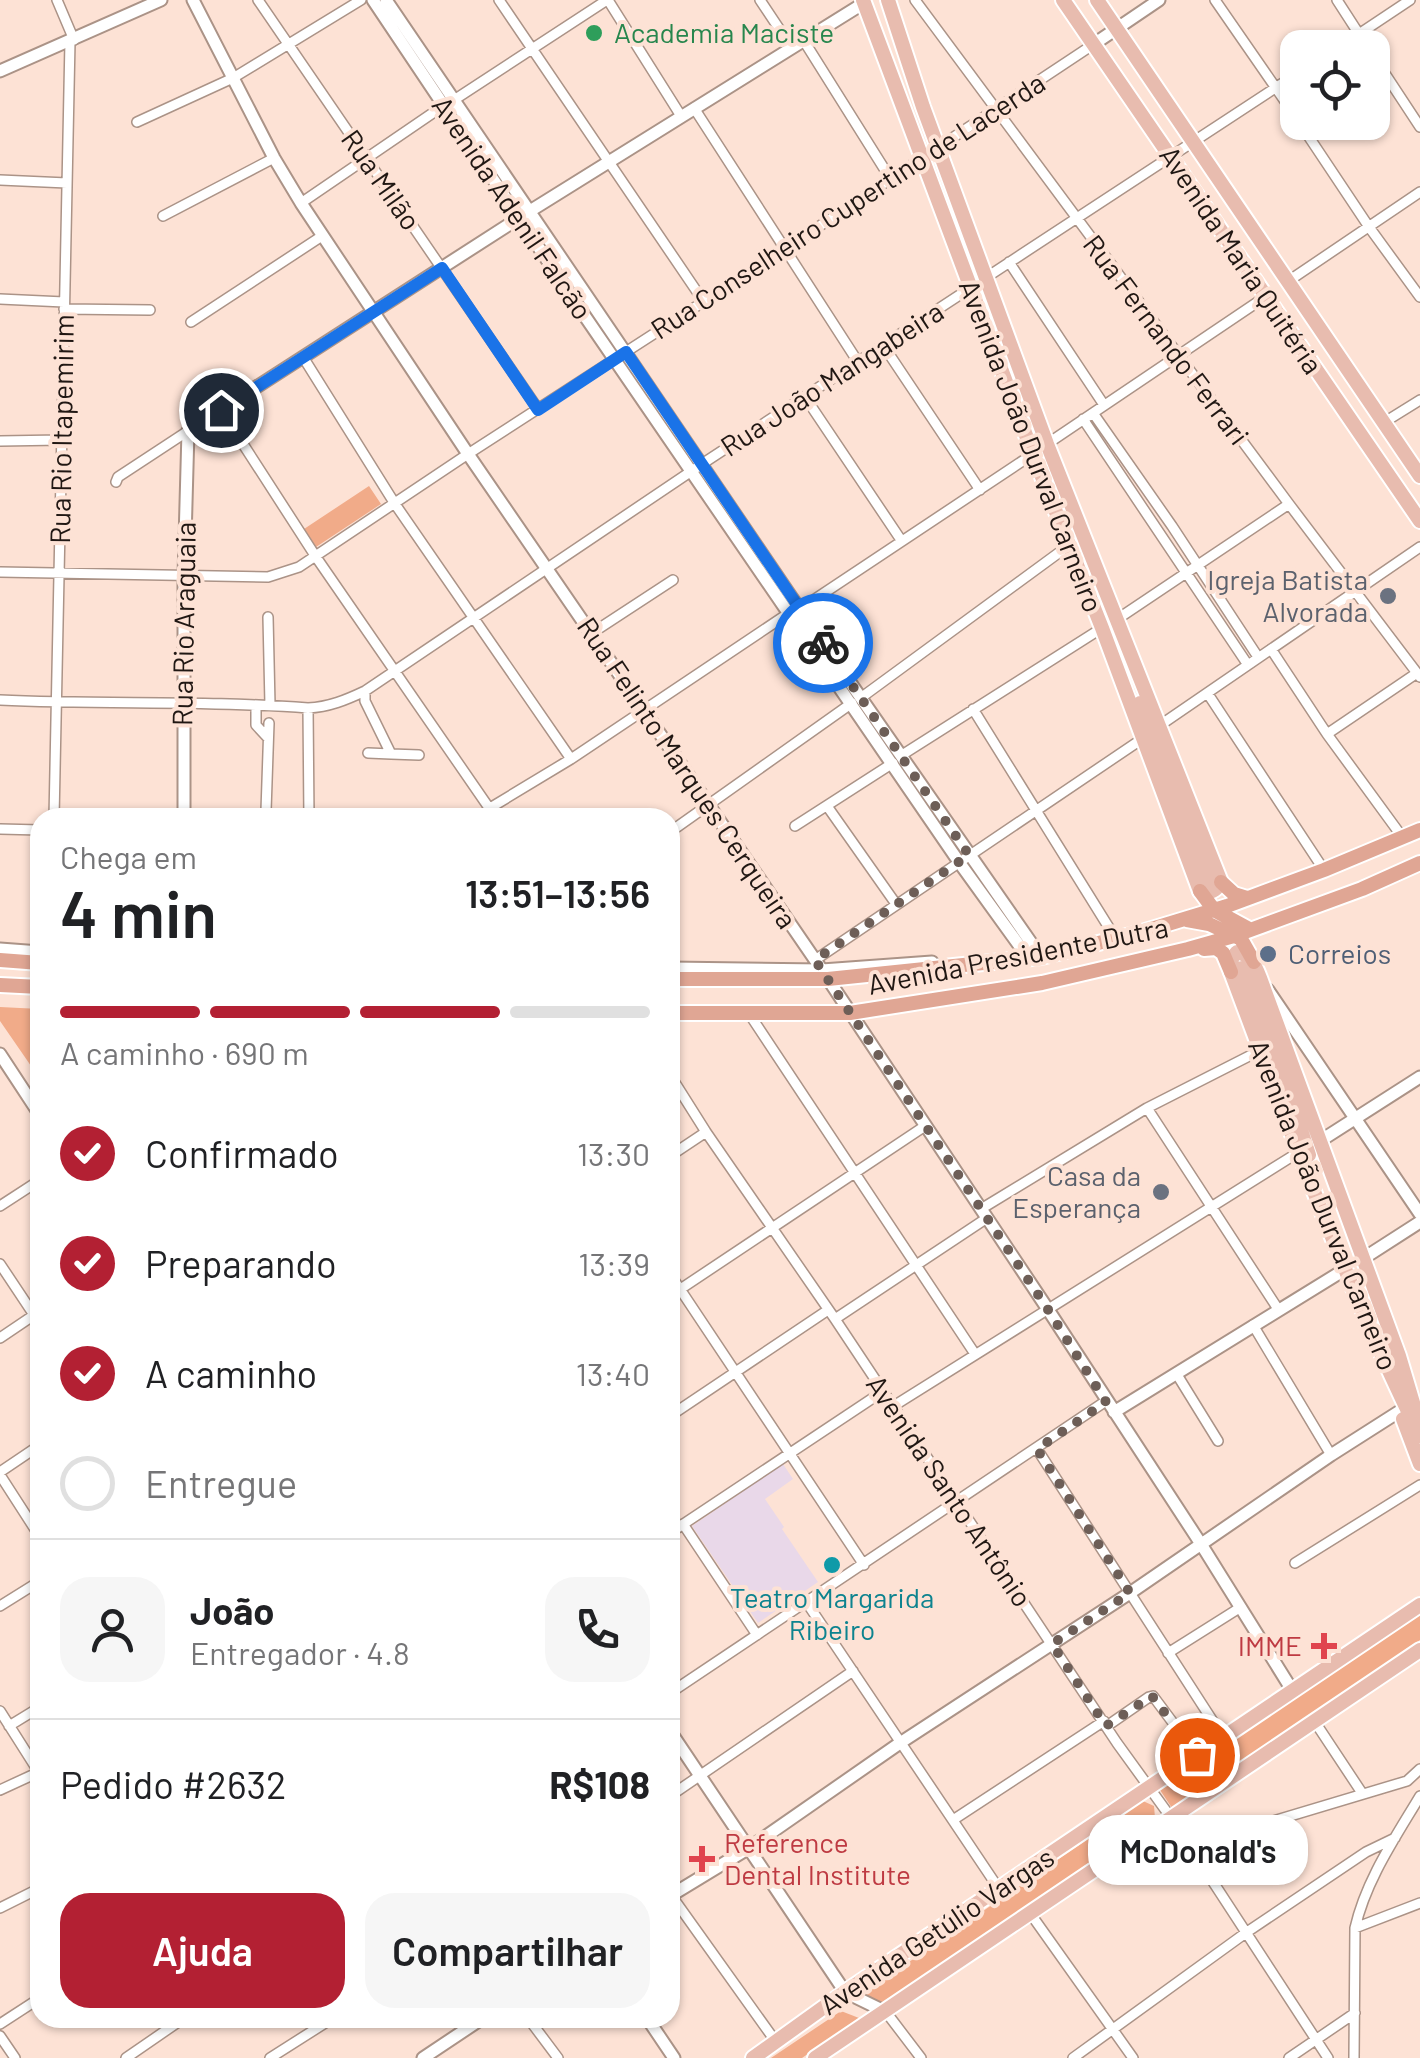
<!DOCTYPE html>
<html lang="pt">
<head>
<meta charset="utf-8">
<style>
  :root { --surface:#fff; --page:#f6f6f6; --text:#202124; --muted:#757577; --line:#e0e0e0; --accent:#b32033 }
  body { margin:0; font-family:Barlow,sans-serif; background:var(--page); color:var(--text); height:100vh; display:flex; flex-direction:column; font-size:38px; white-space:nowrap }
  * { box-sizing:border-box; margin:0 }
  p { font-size:32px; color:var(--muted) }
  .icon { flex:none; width:55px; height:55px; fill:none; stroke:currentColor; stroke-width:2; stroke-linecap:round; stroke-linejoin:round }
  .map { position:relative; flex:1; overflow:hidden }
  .details { position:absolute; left:30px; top:808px; width:650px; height:1220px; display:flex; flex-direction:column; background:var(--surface); border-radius:30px; box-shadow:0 2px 8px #0004 }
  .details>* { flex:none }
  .buttons { position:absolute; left:1280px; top:30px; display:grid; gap:20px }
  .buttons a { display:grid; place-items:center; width:110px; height:110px; border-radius:20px; background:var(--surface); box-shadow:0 2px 8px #0004; font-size:50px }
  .pin { position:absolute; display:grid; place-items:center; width:85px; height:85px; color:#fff; margin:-42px; border:5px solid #fff; border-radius:50%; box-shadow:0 2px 10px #0007 }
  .courier { position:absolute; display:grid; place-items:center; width:100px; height:100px; margin:-50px; border:8px solid #1a73e8; border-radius:50%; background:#fff; color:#222; box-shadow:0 2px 12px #0007 }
  .bubble { position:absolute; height:70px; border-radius:30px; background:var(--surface); box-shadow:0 2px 8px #0004; font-size:32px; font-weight:600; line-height:70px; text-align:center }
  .head em { font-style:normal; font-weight:600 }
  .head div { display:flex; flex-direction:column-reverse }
  .head { display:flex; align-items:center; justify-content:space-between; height:170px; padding:0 30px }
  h1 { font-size:65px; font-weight:600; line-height:75px }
  .bar { display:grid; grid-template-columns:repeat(4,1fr); gap:15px 10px; align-content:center; height:120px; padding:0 30px }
  .bar i { height:12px; border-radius:8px; background:var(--line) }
  .bar .active { background:var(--accent) }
  .bar p { grid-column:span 4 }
  .line { display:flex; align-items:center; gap:25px; padding:0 30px; border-top:2px solid var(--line) }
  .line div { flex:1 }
  .round { display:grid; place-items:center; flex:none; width:105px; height:105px; border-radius:30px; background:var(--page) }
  ol { padding:0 30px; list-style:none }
  li { display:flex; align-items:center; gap:30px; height:110px }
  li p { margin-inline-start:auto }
  li .icon { padding:10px; border-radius:50%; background:var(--accent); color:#fff; stroke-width:4 }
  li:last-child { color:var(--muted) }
  li i { width:55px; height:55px; border:5px solid var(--line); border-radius:50% }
  .cta { display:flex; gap:20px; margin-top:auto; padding:20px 30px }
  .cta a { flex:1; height:115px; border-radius:30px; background:var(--accent); color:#fff; font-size:40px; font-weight:600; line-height:115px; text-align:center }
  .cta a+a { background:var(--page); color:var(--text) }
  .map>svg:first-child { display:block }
  .education { fill:#e9d8e9 }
  .green { fill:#f1ab89 }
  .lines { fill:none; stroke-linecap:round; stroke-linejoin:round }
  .minor-casing { stroke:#ab9387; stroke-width:12 }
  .tertiary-casing { stroke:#ab9387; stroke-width:15 }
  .primary-casing { stroke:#fff; stroke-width:18 }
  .trunk-casing { stroke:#fff; stroke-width:18 }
  .minor { stroke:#fff; stroke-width:9 }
  .tertiary { stroke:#fff; stroke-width:11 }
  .primary { stroke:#e8bcaf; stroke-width:14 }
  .trunk { stroke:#e0a694; stroke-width:14 }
  .done { stroke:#6d5e57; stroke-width:10; stroke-dasharray:0 18 }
  .route { stroke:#1a73e8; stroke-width:12 }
  .leisure-dot { fill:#2e9e5b; stroke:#fde2d5; stroke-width:4 }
  .worship-dot { fill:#6b7280; stroke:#fde2d5; stroke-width:4 }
  .service-dot { fill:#5c6f8a; stroke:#fde2d5; stroke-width:4 }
  .culture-dot { fill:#0f9aa8; stroke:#fde2d5; stroke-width:4 }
  .health-dot { fill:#e0444e; stroke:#fde2d5; stroke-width:4 }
  .labels { text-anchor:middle; stroke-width:8; stroke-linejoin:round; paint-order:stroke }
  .leisure-label { font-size:28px; fill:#27864d; stroke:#fde2d5; text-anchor:start }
  .street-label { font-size:28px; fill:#201713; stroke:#fde2d5 }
  .worship-label { font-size:28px; fill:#5b616d; stroke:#fde2d5; text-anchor:end }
  .service-label { font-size:28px; fill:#4e5e75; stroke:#fde2d5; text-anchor:start }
  .culture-label { font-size:28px; fill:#0d838f; stroke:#fde2d5 }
  .health-label { font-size:28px; fill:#be3a42; stroke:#fde2d5; text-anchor:end }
</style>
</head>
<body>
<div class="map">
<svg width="1420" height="2058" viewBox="0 0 1420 2058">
  <rect width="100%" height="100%" fill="#fde2d5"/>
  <!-- education -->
  <path class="education" d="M783,1464l10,15 -28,20 19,28 -2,2 36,53 -60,41 -66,-97z"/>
  <!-- green -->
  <path class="green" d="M369,486l12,18 -65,43 -12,-18z
    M0,1007l40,2v70l-40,-58z
    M1420,1612v28l-248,168 -12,-18z
    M1143,1801l11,5 1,12 -275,187 -19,-10z
    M841,2011l18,7 -57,40h-31z"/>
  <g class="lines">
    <!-- minor casing -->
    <g class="minor-casing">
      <path id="minor" d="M57,0l17,40
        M258,0l280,409
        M499,0l205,302
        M608,0l73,116
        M760,0l32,48
        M915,0l374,504 131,173
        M1215,0l83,120
        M1337,0l31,48
        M804,41l86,137
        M1338,48l72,-48
        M1372,54l48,73
        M454,100l153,-100
        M694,108l164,254
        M137,122l96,-44 128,-78
        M1299,122l70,105 51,70
        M0,180l67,3
        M301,203l142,-97
        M163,216l111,-58
        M1009,262l95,143
        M1287,282l133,-90
        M0,299l64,3
        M64,309l86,1
        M191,322l131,-86
        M883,345l97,145
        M303,357l92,147 176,255
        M805,397l96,143
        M221,410l95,147 180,261
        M1093,413l79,113 86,131
        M1083,419l165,246
        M1383,423l37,-23
        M0,441l61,-1
        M1047,444l218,-147
        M116,482l2,-5 70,-46
        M0,572l268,5 31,-10 169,-113 317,-205 309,-205
        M800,609l233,-155
        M268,617l2,88
        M1116,620l173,-116
        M592,633l81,-53
        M1271,649l56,85 76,104
        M365,691v10l26,53 28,1
        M1208,694l116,176
        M862,697l206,-151
        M0,700c103,5 205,0 308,8 21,-1 38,-8 57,-17l337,-227 596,-391
        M256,705v20l12,13
        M308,708l1,110
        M973,709l143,230
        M1159,726l261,-179
        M1327,734l90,-61
        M368,753l23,1
        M902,755l200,-127
        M827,806l69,98
        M266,811l3,-88
        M54,818l16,-777
        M479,818l11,-10 81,-49 218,-146
        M795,826l98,-63
        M0,829l40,1
        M670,832l182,-129
        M815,960l327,-221
        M750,1015l225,339
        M670,1075l36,57 129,187 282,424 55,76 156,239
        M1147,1108l131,201
        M670,1156l36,-24
        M0,1206l40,-26
        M981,1209l166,-101 114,-58
        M0,1264l40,60
        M670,1274l194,291
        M670,1296l255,-170
        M835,1319l152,-101
        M1253,1325l78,130
        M0,1338l40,-27
        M1176,1373l42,68
        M892,1407l407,-255
        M670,1416l158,-106
        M1037,1449l186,288
        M0,1472l40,-27
        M0,1475l40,62
        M683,1524l74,111
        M670,1533l212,-141
        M1295,1563l125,-78
        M807,1603l192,286
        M0,1606l40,-25
        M1168,1653l73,-46
        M670,1693l436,-292
        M0,1711l40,63
        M1315,1722l47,71
        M9,1726l31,-19
        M1107,1726l42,-29 4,-1 44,59
        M0,1790l39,-18
        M670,1796l183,-125
        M953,1820l151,-99
        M1190,1846l217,-65 13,-12
        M671,1895l105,147
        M0,1908l40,-20
        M1030,1913l103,145
        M1355,1928l65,-25
        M886,2012l35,46
        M528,2018l30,40
        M0,2024l40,-26
        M0,2036l15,22
        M126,2058l58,-40
        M270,2058l63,-40
        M1073,2058l174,-126 119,-80 29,-14
        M1289,2058l66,-45
        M1354,2058l1,-130c11,-48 40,-90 65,-132"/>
    </g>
    <!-- tertiary casing -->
    <g class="tertiary-casing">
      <path id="tertiary" d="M193,0l81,158 27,45 167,251 354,516 225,338 154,236 91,146
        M373,0l209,312 377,550 70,97
        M386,0l427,629 228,328
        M1094,44l65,-44
        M0,71l161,-71
        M184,818v-242l4,-145 342,-220 334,-208
        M0,949l40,3
        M670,968l152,2 110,-8
        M1268,990l152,224
        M0,1054l40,61
        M1320,1141l100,-64
        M1364,1258l56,-36
        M1114,1412l230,-142
        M670,1731l175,261 41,20
        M670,1896l79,-48 151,-105 230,-150 201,-138 69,-44
        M647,2018l27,40
        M423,2058l60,-40"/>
    </g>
    <!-- primary casing -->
    <g class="primary-casing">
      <path id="primary" d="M863,0l170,454 69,174 98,263c10,3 16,0 21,-9l-174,-438 -124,-337 -35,-107
        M1063,0l357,521
        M1097,0l323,476
        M1140,703l68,177
        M1242,968l42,108 25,79
        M1403,1419l17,45
        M1420,1426l-21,-70 -139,-378c-5,-13 -9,-23 -23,-26l-5,6 -1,14c59,157 115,314 189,464
        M753,2058l92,-66 575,-387
        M815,2058l605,-408"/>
    </g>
    <!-- trunk casing -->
    <g class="trunk-casing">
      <path id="trunk" d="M1221,882l13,12 13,4
        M1200,891l14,19 35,19
        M1187,920l22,4 32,15 13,23
        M1204,949l12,-1 7,5 8,19
        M0,960l40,3
        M670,979h158l213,-22 94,-23 92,-28 97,-36 96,-40
        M0,985l40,2
        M670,1013h180l192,-30 146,-34 46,-13 128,-47 58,-26"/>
    </g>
    <!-- minor -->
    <use href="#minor" class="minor"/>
    <!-- tertiary -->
    <use href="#tertiary" class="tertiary"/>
    <!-- primary -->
    <use href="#primary" class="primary"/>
    <!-- trunk -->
    <use href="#trunk" class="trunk"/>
  </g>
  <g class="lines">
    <!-- done -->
    <path class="done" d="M823,643l146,212 -154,105 232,348 59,94 -69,47 93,144 -78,51 54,82 46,-30 45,59"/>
    <!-- route -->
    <path class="route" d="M221,410l221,-142 96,142 88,-58 197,291"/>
  </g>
  <!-- markers -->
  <circle class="leisure-dot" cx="594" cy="33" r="10"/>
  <g class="worship-dot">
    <circle cx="1388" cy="596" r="10"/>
    <circle cx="1161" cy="1192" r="10"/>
  </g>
  <circle class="service-dot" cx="1268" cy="954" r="10"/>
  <circle class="culture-dot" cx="832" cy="1565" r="10"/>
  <g class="health-dot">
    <path d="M1319 1631h10v10h10v10h-10v10h-10v-10h-10v-10h10z"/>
    <path d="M697 1844h10v10h10v10h-10v10h-10v-10h-10v-10h10z"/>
  </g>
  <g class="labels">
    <!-- leisure labels -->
    <g class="leisure-label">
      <text x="614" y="43">Academia Maciste</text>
    </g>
    <!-- street labels -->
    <g class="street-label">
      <text transform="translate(381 180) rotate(55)" y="10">Rua Milão</text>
      <text transform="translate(848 206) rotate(-33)" y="10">Rua Conselheiro Cupertino de Lacerda</text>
      <text transform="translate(512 208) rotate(56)" y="10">Avenida Adenil Falcão</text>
      <text transform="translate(1241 260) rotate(56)" y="10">Avenida Maria Quitéria</text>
      <text transform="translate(1166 340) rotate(53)" y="10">Rua Fernando Ferrari</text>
      <text transform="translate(832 379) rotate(-33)" y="10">Rua João Mangabeira</text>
      <text transform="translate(62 429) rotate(-89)" y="10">Rua Rio Itapemirim</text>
      <text transform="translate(1031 446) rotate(69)" y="10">Avenida João Durval Carneiro</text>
      <text transform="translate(184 624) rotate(-89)" y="10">Rua Rio Araguaia</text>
      <text transform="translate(687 773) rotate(56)" y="10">Rua Felinto Marques Cerqueira</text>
      <text transform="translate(1018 956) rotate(-11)" y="10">Avenida Presidente Dutra</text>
      <text transform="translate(1323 1205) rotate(68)" y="10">Avenida João Durval Carneiro</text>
      <text transform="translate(949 1491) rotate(56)" y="10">Avenida Santo Antônio</text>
      <text transform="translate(937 1931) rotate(-34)" y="10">Avenida Getúlio Vargas</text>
    </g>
    <!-- worship labels -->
    <g class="worship-label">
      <text x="1368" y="590">Igreja Batista<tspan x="1368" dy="32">Alvorada</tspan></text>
      <text x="1141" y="1186">Casa da<tspan x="1141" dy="32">Esperança</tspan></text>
    </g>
    <!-- service labels -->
    <g class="service-label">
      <text x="1288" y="964">Correios</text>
    </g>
    <!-- culture labels -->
    <g class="culture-label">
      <text x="832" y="1608">Teatro Margarida<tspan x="832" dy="32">Ribeiro</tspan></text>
    </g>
    <!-- health labels -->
    <g class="health-label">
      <text x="1302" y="1656">IMME</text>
      <text x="724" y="1853" text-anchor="start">Reference<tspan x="724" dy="32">Dental Institute</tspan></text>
    </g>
  </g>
</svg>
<div class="buttons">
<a><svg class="icon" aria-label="locate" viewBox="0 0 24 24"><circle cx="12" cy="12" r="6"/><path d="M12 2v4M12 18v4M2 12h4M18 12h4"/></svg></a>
</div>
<div class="pin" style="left:1197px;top:1755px;background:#ea580c"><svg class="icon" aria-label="bag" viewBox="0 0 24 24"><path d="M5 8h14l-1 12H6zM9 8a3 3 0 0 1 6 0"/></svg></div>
<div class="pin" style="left:221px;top:410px;background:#1f2937"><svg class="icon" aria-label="home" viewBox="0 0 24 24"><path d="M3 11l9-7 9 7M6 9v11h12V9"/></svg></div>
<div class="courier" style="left:823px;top:643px"><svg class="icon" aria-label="bike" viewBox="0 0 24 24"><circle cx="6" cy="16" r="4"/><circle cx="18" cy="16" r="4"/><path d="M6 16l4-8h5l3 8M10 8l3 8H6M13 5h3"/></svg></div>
<div class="bubble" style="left:1088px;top:1815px;width:220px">McDonald's</div>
<section class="details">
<div class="head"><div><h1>4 min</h1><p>Chega em</p></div><em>13:51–13:56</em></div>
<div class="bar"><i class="active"></i><i class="active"></i><i class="active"></i><i></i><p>A caminho · 690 m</p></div>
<ol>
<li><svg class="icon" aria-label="check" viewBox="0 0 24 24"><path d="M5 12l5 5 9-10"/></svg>Confirmado<p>13:30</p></li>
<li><svg class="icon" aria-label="check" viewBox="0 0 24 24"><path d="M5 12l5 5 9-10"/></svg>Preparando<p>13:39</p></li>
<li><svg class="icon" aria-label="check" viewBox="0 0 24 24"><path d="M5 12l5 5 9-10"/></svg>A caminho<p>13:40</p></li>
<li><i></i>Entregue</li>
</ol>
<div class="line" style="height:180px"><a class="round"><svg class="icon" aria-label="person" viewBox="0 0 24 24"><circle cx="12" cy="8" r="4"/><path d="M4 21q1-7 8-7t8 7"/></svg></a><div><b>João</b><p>Entregador · 4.8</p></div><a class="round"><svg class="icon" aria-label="phone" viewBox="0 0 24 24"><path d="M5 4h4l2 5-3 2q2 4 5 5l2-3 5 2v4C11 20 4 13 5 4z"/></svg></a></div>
<div class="line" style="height:130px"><div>Pedido #2632</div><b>R$108</b></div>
<div class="cta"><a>Ajuda</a><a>Compartilhar</a></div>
</section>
</div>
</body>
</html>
